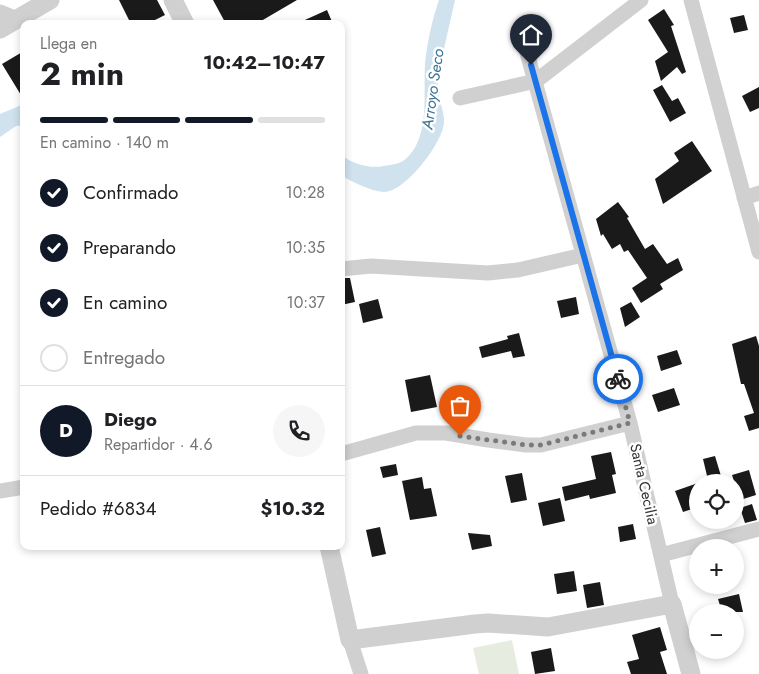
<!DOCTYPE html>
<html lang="es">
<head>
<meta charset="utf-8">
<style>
  :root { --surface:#fff; --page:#f6f6f6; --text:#202124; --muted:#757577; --line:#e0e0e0; --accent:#111827 }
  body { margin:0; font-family:Jost,sans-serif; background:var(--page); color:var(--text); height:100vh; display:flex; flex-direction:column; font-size:19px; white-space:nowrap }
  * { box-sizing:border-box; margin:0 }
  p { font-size:16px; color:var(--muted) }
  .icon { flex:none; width:28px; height:28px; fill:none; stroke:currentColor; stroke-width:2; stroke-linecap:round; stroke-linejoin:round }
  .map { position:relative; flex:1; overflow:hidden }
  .sheet { position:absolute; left:20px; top:20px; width:325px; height:530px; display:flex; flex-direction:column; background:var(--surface); border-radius:10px; box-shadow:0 2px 8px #0003 }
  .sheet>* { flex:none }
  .fabs { position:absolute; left:689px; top:474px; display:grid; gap:10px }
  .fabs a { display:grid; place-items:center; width:55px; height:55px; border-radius:50%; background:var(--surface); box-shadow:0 2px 8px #0003; font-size:25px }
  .pin { position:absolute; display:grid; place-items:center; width:42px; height:42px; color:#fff; margin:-51px -21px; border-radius:50% 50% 50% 0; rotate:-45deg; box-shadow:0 0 5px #0007 }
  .pin .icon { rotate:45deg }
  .courier { position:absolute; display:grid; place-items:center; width:50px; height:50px; margin:-25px; border:4px solid #1a73e8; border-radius:50%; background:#fff; color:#222; box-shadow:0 1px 6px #0007 }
  .summary em { font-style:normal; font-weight:700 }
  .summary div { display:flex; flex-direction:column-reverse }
  .summary { display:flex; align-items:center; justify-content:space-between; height:85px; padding:0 20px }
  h1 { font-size:32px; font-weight:700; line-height:38px }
  .bar { display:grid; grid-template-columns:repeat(4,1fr); gap:8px 5px; align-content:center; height:60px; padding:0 20px }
  .bar i { height:6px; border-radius:4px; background:var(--line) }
  .bar .current { background:var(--accent) }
  .bar p { grid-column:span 4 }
  .line { display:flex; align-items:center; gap:12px; padding:0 20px; border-top:1px solid var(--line) }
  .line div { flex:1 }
  .round { display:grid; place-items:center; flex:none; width:52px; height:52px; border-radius:26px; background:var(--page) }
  ol { padding:0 20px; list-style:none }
  li { display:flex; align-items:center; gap:15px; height:55px }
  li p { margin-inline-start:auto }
  li .icon { padding:5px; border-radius:50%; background:var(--accent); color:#fff; stroke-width:4 }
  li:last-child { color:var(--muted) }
  li i { width:28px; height:28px; border:2px solid var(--line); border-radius:50% }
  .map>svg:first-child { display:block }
  .green { fill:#e6ecdf }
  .water { fill:#cfe2ee }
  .building { fill:#1a1a1a }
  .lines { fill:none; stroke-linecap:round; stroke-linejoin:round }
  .minor { stroke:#d0d0d0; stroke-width:15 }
  .tertiary { stroke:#d0d0d0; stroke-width:19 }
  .done { stroke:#7a7a7a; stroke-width:5; stroke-dasharray:0 9 }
  .route { stroke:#1a73e8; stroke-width:6 }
  .labels { text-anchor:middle; stroke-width:5; stroke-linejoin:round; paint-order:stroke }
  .street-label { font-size:15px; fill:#333; stroke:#fff }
  .water-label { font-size:16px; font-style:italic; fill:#3f7597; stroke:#fff }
</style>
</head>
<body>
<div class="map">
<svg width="759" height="674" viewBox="0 0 759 674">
  <rect width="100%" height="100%" fill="#fff"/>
  <!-- green -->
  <path class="green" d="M512,640l7,34h-40l-6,-26z"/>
  <!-- water -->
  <path class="water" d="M439,0h16c-6,27 -13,55 -17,82 -2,14 7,28 6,41 -2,21 -39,69 -60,69 -15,-1 -29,-10 -43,-16v-21c12,9 29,14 43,11 6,-1 14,-2 19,-5 28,-21 20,-66 22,-97 2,-21 7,-44 14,-64z
    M24,104v21l-8,1 -16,11v-23z"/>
  <!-- building -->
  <path class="building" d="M119,0h38l8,15 -18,9h-16z
    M213,0h84l-41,24h-30z
    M664,9l10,16 -3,1 15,46 -4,2 -5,-7 -16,14 -6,-20 13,-9 -20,-32z
    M327,10l6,14h-37z
    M744,15l4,15 -14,3 -4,-15z
    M24,51v49l-22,-36z
    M662,85l10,16 6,-3 8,15 -16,9 -17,-32z
    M759,87v21l-9,4 -8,-16z
    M692,141l20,30 -49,33 -8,-25 24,-18 -5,-8z
    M618,202l11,15 -2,1 18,31 8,-5 14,20 11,-6 5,12 -23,14 3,5 -22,14 -9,-15 15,-10 -19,-28 -4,2 -4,-8 -8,5 -9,-15 -2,2 -5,-17z
    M341,278h9l5,24 -14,3z
    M576,297l3,17 -18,4 -4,-17z
    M378,299l5,19 -20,5 -4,-19z
    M631,302l9,15 -15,10 -5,-19z
    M519,333l6,23 -12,2 -2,-7 -29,7 -3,-11 29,-8 -1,-3z
    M756,336l3,10v82l-10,3 -5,-15 10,-3 -10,-29h-3l-9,-40z
    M677,350l5,14 -21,7 -4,-15z
    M430,375l7,32 -26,5 -6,-32z
    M674,388l6,17 -22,7 -6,-17z
    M611,452l5,22 -4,1 4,18 -26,6 -1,-4 -24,6 -3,-14 34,-8 -5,-23z
    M715,456l6,20 -13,4 -5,-21z
    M396,464l2,11 -15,3 -3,-11z
    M749,470l7,25 -16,5 -8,-25z
    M522,473l5,27 -16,3 -6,-27z
    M422,477l2,12 7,-1 6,28 -27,4 -8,-39z
    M698,483v24l-15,5 -8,-21z
    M560,498l5,23 -22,5 -5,-23z
    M752,504l5,16 -12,3 -5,-15z
    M633,524l3,15 -16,3 -2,-15z
    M380,527l6,27 -14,3 -6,-27z
    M468,533l22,2 2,11 -20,4z
    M574,571l3,20 -20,3 -3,-20z
    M600,582l4,23 -17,3 -4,-23z
    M739,594l4,18h-21l-4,-13z
    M660,627l7,23 -7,2 7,22h-36l-4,-12 12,-3 -7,-24z
    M551,648l4,23 -20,3 -4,-22z"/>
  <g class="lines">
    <!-- minor -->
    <path class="minor" d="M691,0l68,252
      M0,12l17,7
      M522,35l108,388 42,181
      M460,98l76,-17 105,-81
      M744,198l15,-5
      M341,269l30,-3 117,7 30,-3 65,-15
      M341,454l75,-21h30l42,7 38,5h15l89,-22
      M0,491l24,-4
      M661,555l98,-26
      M350,640l11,34"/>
    <!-- tertiary -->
    <path class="tertiary" d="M173,0l12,24
      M0,29l50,-29
      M329,546l21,94 125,-16 13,-1 60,4 124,-23 19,70"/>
  </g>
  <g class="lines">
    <!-- done -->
    <path class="done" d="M460,436l66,9h15l89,-22 -12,-44"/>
    <!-- route -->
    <path class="route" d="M531,65l87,314"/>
  </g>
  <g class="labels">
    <!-- street labels -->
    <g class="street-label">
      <text transform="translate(644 484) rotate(77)" y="5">Santa Cecilia</text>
    </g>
    <!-- water labels -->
    <g class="water-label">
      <text transform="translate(432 89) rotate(-82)" y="6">Arroyo Seco</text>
    </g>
  </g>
</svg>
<div class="fabs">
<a><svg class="icon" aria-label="locate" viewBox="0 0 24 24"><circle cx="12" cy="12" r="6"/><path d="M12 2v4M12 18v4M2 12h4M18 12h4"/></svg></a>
<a>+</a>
<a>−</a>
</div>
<div class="pin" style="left:460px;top:436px;background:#ea580c"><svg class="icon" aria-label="bag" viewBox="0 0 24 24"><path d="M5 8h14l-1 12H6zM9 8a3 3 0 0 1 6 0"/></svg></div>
<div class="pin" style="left:531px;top:65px;background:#1f2937"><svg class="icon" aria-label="home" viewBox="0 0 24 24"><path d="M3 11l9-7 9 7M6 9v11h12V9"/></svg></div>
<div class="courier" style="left:618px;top:379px"><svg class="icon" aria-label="bike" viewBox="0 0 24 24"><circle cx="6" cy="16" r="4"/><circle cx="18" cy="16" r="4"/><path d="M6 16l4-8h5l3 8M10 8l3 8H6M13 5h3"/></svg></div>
<section class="sheet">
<div class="summary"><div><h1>2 min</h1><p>Llega en</p></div><em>10:42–10:47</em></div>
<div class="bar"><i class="current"></i><i class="current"></i><i class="current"></i><i></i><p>En camino · 140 m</p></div>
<ol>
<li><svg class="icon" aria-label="check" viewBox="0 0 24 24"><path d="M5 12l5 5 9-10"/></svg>Confirmado<p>10:28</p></li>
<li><svg class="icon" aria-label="check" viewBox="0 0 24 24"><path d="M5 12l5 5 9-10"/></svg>Preparando<p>10:35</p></li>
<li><svg class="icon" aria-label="check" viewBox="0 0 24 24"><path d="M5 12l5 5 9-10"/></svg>En camino<p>10:37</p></li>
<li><i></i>Entregado</li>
</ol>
<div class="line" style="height:90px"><b class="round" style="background:var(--accent);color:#fff">D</b><div><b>Diego</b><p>Repartidor · 4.6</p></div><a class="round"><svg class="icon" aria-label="phone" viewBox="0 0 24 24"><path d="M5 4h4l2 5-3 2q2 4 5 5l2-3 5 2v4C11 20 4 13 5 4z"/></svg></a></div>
<div class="line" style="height:65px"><div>Pedido #6834</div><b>$10.32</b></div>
</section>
</div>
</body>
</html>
